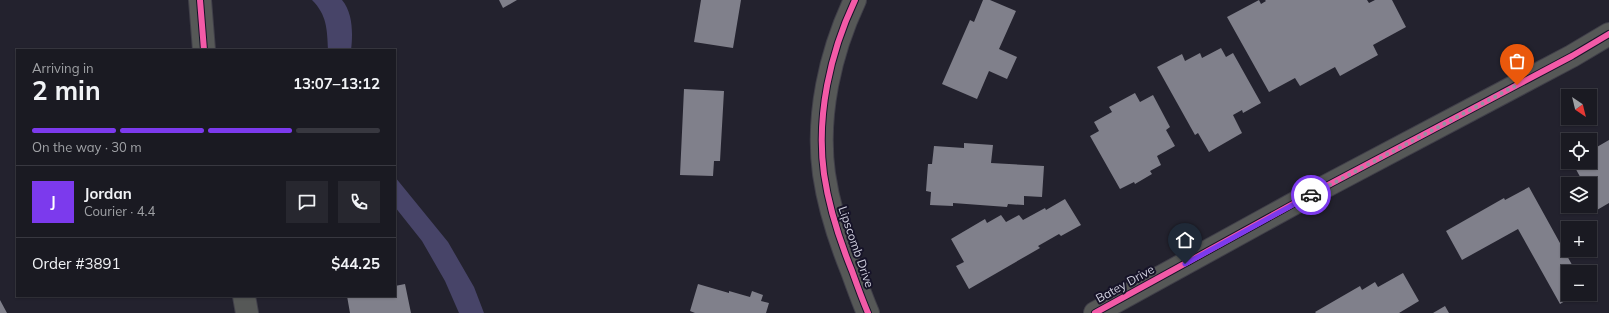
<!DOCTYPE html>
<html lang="en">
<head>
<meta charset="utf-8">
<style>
  :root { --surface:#1a1a22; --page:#27272f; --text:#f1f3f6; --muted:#9fa1a5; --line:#383840; --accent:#7c3aed }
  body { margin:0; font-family:Mulish,sans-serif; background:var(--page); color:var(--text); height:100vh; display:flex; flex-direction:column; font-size:15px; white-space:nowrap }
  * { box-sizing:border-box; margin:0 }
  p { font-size:13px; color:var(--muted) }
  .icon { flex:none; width:22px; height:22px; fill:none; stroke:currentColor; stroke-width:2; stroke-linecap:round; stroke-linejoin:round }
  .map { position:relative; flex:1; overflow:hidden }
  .sheet { position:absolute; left:16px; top:49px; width:380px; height:248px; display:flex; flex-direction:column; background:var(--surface); border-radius:0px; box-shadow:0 1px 3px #0004,0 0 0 1px var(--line) }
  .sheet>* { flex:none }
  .needle { width:26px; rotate:145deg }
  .controls { position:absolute; left:1561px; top:89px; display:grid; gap:8px }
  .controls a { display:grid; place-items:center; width:36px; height:36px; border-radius:0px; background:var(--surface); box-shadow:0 1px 3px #0004,0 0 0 1px var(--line); font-size:20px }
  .pin { position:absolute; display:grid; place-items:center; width:34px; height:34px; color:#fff; margin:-41px -17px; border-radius:50% 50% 50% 0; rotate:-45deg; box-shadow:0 0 4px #0007 }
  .pin .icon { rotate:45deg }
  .courier { position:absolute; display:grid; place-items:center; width:40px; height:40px; margin:-20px; border:3px solid #7c3aed; border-radius:50%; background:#fff; color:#222; box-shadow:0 1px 5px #0007 }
  .overview em { font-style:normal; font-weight:700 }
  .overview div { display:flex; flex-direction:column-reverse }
  .overview { display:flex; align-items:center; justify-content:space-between; height:68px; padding:0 16px }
  h1 { font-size:26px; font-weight:700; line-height:30px }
  .bar { display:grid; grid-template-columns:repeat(4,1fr); gap:6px 4px; align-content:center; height:48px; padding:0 16px }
  .bar i { height:5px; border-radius:3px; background:var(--line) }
  .bar .on { background:var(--accent) }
  .bar p { grid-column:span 4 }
  .line { display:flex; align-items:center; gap:10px; padding:0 16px; border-top:1px solid var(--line) }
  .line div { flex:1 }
  .round { display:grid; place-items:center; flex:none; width:42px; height:42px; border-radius:0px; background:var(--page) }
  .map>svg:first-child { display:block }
  .water { fill:#474468 }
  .building { fill:#80808b }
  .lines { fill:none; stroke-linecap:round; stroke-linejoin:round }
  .minor-casing { stroke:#403f49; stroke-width:24 }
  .minor { stroke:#565857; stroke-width:22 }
  .cycleway-casing { stroke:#161328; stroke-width:8 }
  .cycleway { stroke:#f35aa7; stroke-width:6 }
  .done { stroke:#9493a1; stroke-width:4; stroke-dasharray:0 7.2 }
  .route { stroke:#7c3aed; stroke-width:5 }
  .labels { text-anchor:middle; stroke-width:4; stroke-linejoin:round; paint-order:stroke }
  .street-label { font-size:12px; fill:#d1d0df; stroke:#161328 }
</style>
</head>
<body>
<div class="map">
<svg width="1609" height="313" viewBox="0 0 1609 313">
  <rect width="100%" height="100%" fill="#23222e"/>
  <!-- water -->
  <path class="water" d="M312,0h30c11,13 11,34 9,50h-23c-1,-21 -1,-35 -16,-50z
    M395,177l53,65 26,45 10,26h-25l-14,-32 -23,-40 -27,-34z"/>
  <!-- building -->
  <path class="building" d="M499,0h18l-14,8z
    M701,0h40l-8,48 -39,-6z
    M983,0h7l26,11 -17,38 18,8 -10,22 -18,-8 -12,28 -35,-15 28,-64 4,2z
    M1259,0l2,4 5,-3 -1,-1h102l2,3 6,-3h17l14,27 -33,18 5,10 -38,21 -5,-9 -35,19 -5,-8 -26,14 -42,-75z
    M1221,48l5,9 7,-4 28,50 -18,10 -1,-3 -9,5 9,18 -33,19 -11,-19 -3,2 -38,-68 25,-13 3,7 15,-8 2,5z
    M684,89l40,2 -4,70h-6l-1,15 -33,-1z
    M1135,93l5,9 13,-7 17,32 -4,3 9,16 -18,10 4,9 -11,6 2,3 -17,10 -1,-2 -14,7 -30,-53 9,-5 -5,-9 18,-10 -3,-5z
    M1609,140v63l-12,7 -7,-14v-12h-6l-12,-22h18v-11z
    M964,143l29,2 -2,18 53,3 -2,31 -18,-1v9l-16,-1 -1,3 -54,-4v3l-23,-1 1,-13 -5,-1 2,-27h4l2,-18 30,2z
    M1529,187l47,85h-8v22h9l-17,10 -42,-75 -56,31 -16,-29 58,-33 1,2z
    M1065,199l16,26 -20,11 -2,-2 -21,12 2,2 -71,41 -13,-23 8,-4 -13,-23 34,-20 2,4 14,-8 5,7 13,-7 4,5 22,-12 1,2z
    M1403,273l16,28 -20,12h-83l-1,-1 45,-26 2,4 13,-8 3,5z
    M405,284l6,29h-61l-3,-17h48v-10z
    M698,284l31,9v-2l21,6 2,-6 11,4 -2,6 8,2 -3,10h-71l-5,-2z
    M0,300l7,13h-7z
    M1445,306l4,7h-16z"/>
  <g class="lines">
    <!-- minor casing -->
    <g class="minor-casing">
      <path id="minor" d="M200,0l4,50
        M855,0c-25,53 -39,116 -31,174 5,34 15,65 28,97 5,14 10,28 16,42
        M244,296l3,17
        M1095,313l220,-121 257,-136 37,-22"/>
    </g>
    <!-- minor -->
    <use href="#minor" class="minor"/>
    <!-- cycleway casing -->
    <g class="cycleway-casing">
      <path id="cycleway" d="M200,0l4,50
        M855,0c-25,53 -39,116 -31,174 5,34 15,65 28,97 5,14 10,28 16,42
        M1095,313l220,-121 257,-136 37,-22"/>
    </g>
    <!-- cycleway -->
    <use href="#cycleway" class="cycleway"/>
  </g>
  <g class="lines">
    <!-- done -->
    <path class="done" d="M1311,195l206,-110"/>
    <!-- route -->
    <path class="route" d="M1185,264l126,-69"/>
  </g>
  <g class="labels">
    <!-- street labels -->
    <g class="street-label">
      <text transform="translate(856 247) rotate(71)" y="4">Lipscomb Drive</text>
      <text transform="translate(1125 284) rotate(-29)" y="4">Batey Drive</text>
    </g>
  </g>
</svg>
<div class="controls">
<a><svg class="needle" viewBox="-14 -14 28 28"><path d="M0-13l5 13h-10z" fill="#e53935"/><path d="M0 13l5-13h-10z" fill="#9fa1a5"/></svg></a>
<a><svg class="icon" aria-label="locate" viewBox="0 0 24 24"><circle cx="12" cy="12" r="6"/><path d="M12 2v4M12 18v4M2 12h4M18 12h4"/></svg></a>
<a><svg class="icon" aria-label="layers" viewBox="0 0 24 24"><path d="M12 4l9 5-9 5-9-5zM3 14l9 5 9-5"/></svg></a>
<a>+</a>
<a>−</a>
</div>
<div class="pin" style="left:1517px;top:85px;background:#ea580c"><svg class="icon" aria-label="bag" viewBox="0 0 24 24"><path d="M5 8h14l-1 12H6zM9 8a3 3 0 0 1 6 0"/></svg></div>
<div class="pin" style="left:1185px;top:264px;background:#1f2937"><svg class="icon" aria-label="home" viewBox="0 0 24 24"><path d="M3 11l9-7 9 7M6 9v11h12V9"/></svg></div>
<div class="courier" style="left:1311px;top:195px"><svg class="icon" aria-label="car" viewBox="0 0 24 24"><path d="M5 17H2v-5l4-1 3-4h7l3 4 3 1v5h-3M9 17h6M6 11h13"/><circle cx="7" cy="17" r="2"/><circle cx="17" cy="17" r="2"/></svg></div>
<section class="sheet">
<div class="overview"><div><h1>2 min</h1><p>Arriving in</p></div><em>13:07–13:12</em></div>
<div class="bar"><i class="on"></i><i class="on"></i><i class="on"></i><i></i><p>On the way · 30 m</p></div>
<div class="line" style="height:72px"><b class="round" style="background:var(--accent);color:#fff">J</b><div><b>Jordan</b><p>Courier · 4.4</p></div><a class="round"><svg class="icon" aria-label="chat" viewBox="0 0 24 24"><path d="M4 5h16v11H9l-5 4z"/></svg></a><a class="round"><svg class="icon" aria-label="phone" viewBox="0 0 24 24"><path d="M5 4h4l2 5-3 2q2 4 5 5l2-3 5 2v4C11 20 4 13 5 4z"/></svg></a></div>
<div class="line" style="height:52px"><div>Order #3891</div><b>$44.25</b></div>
</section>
</div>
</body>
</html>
